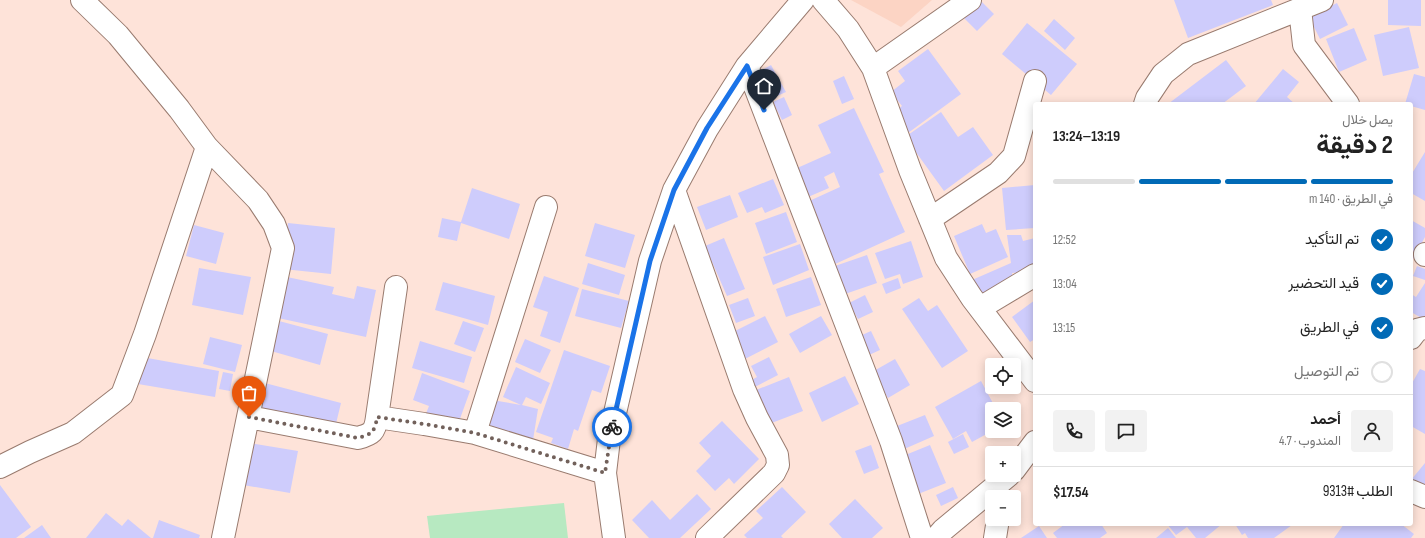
<!DOCTYPE html>
<html lang="ar">
<head>
<meta charset="utf-8">
<style>
  :root { --surface:#fff; --page:#f2f2f2; --text:#222; --muted:#767676; --line:#e0e0e0; --accent:#016ab6 }
  body { margin:0; font-family:"Sofia Sans Condensed",Vazirmatn,sans-serif; background:var(--page); color:var(--text); direction:rtl; height:100vh; display:flex; flex-direction:column; font-size:15px; white-space:nowrap }
  * { box-sizing:border-box; margin:0 }
  p { font-size:13px; color:var(--muted) }
  .icon { flex:none; width:22px; height:22px; fill:none; stroke:currentColor; stroke-width:2; stroke-linecap:round; stroke-linejoin:round }
  .map { position:relative; flex:1; overflow:hidden; direction:ltr }
  .panel { position:absolute; left:1033px; top:102px; width:380px; height:424px; display:flex; flex-direction:column; background:var(--surface); border-radius:4px; box-shadow:0 2px 10px #0003; direction:rtl }
  .panel>* { flex:none }
  .fabs { position:absolute; left:985px; top:358px; display:grid; gap:8px }
  .fabs a { display:grid; place-items:center; width:36px; height:36px; border-radius:4px; background:var(--surface); box-shadow:0 2px 10px #0003; font-size:20px }
  .pin { position:absolute; display:grid; place-items:center; width:34px; height:34px; color:#fff; margin:-41px -17px; border-radius:50% 50% 50% 0; rotate:-45deg; box-shadow:0 0 4px #0007 }
  .pin .icon { rotate:45deg }
  .courier { position:absolute; display:grid; place-items:center; width:40px; height:40px; margin:-20px; border:3px solid #1a73e8; border-radius:50%; background:#fff; color:#222; box-shadow:0 1px 5px #0007 }
  .head em { font-style:normal; font-weight:700 }
  .head div { display:flex; flex-direction:column-reverse }
  .head { display:flex; align-items:center; justify-content:space-between; height:68px; padding:0 20px }
  h1 { font-size:26px; font-weight:700; line-height:30px }
  .bar { display:grid; grid-template-columns:repeat(4,1fr); gap:6px 4px; align-content:center; height:48px; padding:0 20px }
  .bar i { height:5px; border-radius:3px; background:var(--line) }
  .bar .active { background:var(--accent) }
  .bar p { grid-column:span 4 }
  .line { display:flex; align-items:center; gap:10px; padding:0 20px; border-top:1px solid var(--line) }
  .line div { flex:1 }
  .round { display:grid; place-items:center; flex:none; width:42px; height:42px; border-radius:4px; background:var(--page) }
  ol { padding:0 20px; list-style:none }
  li { display:flex; align-items:center; gap:12px; height:44px }
  li p { margin-inline-start:auto }
  li .icon { padding:4px; border-radius:50%; background:var(--accent); color:#fff; stroke-width:4 }
  li:last-child { color:var(--muted) }
  li i { width:22px; height:22px; border:2px solid var(--line); border-radius:50% }
  .map>svg:first-child { display:block }
  .built { fill:#fcd4c4 }
  .green { fill:#b7e9c1 }
  .building { fill:#ceccfc }
  .lines { fill:none; stroke-linecap:round; stroke-linejoin:round }
  .street-casing { stroke:#997b6f; stroke-width:24 }
  .street { stroke:#fff; stroke-width:22 }
  .done { stroke:#72615b; stroke-width:4; stroke-dasharray:0 7.2 }
  .route { stroke:#1a73e8; stroke-width:5 }
</style>
</head>
<body>
<div class="map">
<svg width="1425" height="538" viewBox="0 0 1425 538">
  <rect width="100%" height="100%" fill="#fee3d9"/>
  <!-- built -->
  <path class="built" d="M851,0h81l-31,27z"/>
  <!-- green -->
  <path class="green" d="M564,503l4,35h-138l-3,-22z"/>
  <!-- building -->
  <path class="building" d="M1174,0h97l2,5 -85,33z
    M1388,0h33v26l-33,-1z
    M981,1l13,13 -17,17 -13,-13z
    M1337,3l11,22 -28,14 -11,-22z
    M1054,19l21,19 -10,12 -21,-19z
    M1027,23l50,41 -26,31 -49,-41z
    M1409,27l10,41 -36,8 -9,-41z
    M1354,28l13,32 -28,12 -13,-33z
    M928,49l33,45 -53,39 -15,-20 9,-7 -11,-14 14,-11 -7,-10z
    M1226,60l20,26 -24,18h-54z
    M771,65l15,27 -11,5 -15,-26z
    M1283,69l16,13 -12,15 8,7h-41z
    M1414,74l11,3v33l-14,-4v-2h-6z
    M844,76l10,23 -12,5 -9,-23z
    M784,97l8,18 -10,5 -9,-18z
    M854,108l30,64 -5,2 26,58 -72,33 -26,-63 33,-15 -6,-15 -10,5 5,11 -21,9 -13,-28 36,-16 -13,-28z
    M941,112l17,25 15,-10 20,28 -49,36 -39,-54z
    M1425,152v49l-14,-8v-18z
    M773,179l11,26 -19,8 -3,-6 -15,6 -9,-20z
    M1035,185v43l-29,2 -4,-42z
    M472,188l48,16 -11,35 -48,-16 -4,18 -19,-4 4,-19 19,4z
    M730,195l8,22 -32,13 -9,-23z
    M786,212l11,30 -31,12 -11,-31z
    M1411,220l14,8v9l-13,24 -1,-1z
    M288,223l47,5 -4,46 -48,-5z
    M595,223l40,12 -10,33 -40,-12z
    M982,224l4,9 10,-4 12,28 -38,17 -16,-38z
    M194,225l30,8 -8,31 -30,-8z
    M1007,235h14l2,6 12,-3v32l-2,1 -21,2 1,9 -33,18 -8,-20 39,-17z
    M724,238l21,51 -18,7 -22,-50z
    M911,241l12,36 -20,7 -3,-10 -15,5 -10,-26z
    M800,244l9,26 -36,15 -10,-28z
    M867,255l10,28 -32,11 -10,-28z
    M588,263l37,12 -6,20 -37,-11z
    M1417,266l8,3v11l-12,-4z
    M199,268l52,9 -8,38 -51,-10z
    M544,276l35,12 -19,55 -20,-7 8,-24 -15,-5z
    M287,277l47,10 -2,7 22,5 3,-13 19,4 -10,47 -88,-19z
    M811,277l10,28 -35,12 -10,-28z
    M898,278l3,10 -15,6 -4,-10z
    M443,282l52,14 -7,29 -53,-15z
    M1425,283v37l-14,-8v-18l5,3z
    M582,289l47,12 -8,27 -46,-12z
    M865,295l8,17 -15,7 -9,-16z
    M748,298l7,18 -19,7 -7,-18z
    M919,298l9,13 9,-6 31,46 -26,17 -40,-59z
    M1035,300v39l-5,3 -18,-25z
    M765,316l13,26 -37,19 -14,-26z
    M821,316l11,19 -32,18 -11,-19z
    M279,321l49,13 -8,31 -49,-14z
    M463,321l21,7 -9,24 -21,-8z
    M871,331l9,19 -11,5 -9,-19z
    M210,337l32,8 -7,27 -32,-8z
    M525,339l26,11 -11,23 -25,-11z
    M420,341l52,16 -8,26 -52,-15z
    M564,350l46,16 -9,27 -9,-3 -14,41 -4,-2 -6,20 -17,-6 2,-5 -17,-6z
    M142,357l77,14 -4,26 -77,-13z
    M769,357l9,18 -27,14 -3,-7 9,-5 -6,-11z
    M895,359l15,26 -22,13 -16,-26z
    M516,367l34,16 -9,21 -15,-7 -4,8 16,4 -5,31 -47,-9 6,-31 29,5 -18,-8z
    M1420,369l5,2v63l-14,-8v-41z
    M223,372l10,2 -3,17 -11,-2z
    M422,373l48,18 -13,36 -32,-11 4,-10 -16,-6z
    M845,376l14,28 -37,18 -13,-29z
    M789,377l14,34 -34,13 -13,-34z
    M981,381l15,28h-4v22l-20,11 -6,-11 -13,8 -18,-32z
    M261,382l80,21 -8,33 -80,-21z
    M925,415l9,21 -32,14 -10,-22z
    M722,421l37,38 -25,25 -5,-6 -14,13 -19,-20 15,-15 -12,-13z
    M963,434l6,13 -15,7 -6,-12z
    M250,443l48,8 -8,42 -47,-8z
    M871,445l8,23 -15,6 -9,-23z
    M930,445l16,38 -33,13 -15,-38z
    M1425,463v29l-14,-12z
    M0,485l31,42 -15,11h-16z
    M782,487l24,25 -25,24 2,2h-36l-3,-3 19,-17 -7,-7z
    M953,487l5,11 -17,8 -5,-11z
    M697,494l14,15 -31,29h-31l-17,-18 20,-20 18,20z
    M855,499l28,29 -11,10h-30l-13,-14z
    M106,513l16,13 6,-7 23,19h-65z
    M159,520l41,15 -1,3h-46z
    M1065,524h36l6,9 -7,5h-43l-4,-5z
    M1167,524h55l-17,14h-9l-9,-11 -11,8z
    M1235,524h56l1,1 -18,13h-26l-3,-5 -3,2z
    M1344,524h57l13,10 -3,4h-77z
    M42,525l9,13h-27z
    M1039,526l8,12h-26z
    M1168,528l8,10h-20z"/>
  <g class="lines">
    <!-- street casing -->
    <g class="street-casing">
      <path id="street" d="M82,0l36,35 61,74 28,38 51,53 16,24 9,24 -60,290
        M823,0l25,29 25,39 37,102 36,88 26,40 63,83
        M1300,9l4,36 44,59
        M747,66l144,375 31,97
        M873,68l97,-68
        M1145,104l2,-6 16,-24 25,-20 134,-54
        M674,190l70,199 13,29 20,37 1,10 -4,8 -67,65
        M930,219l68,-46 16,-17 21,-75
        M1425,254v1
        M980,308l55,-33
        M1411,338l6,-8 8,-2
        M249,417l109,21c14,-4 17,-6 19,-21l19,-130
        M377,417l47,7 51,9 130,40
        M475,433l71,-226
        M0,467l30,-15 43,-19 49,-38 23,-61 62,-187
        M1014,470l21,-28
        M1411,491l14,6
        M614,538l-9,-65 4,-34 41,-178 24,-71 33,-61 40,-63 56,-66
        M936,538l7,-8 66,-55
        M995,538l3,-19"/>
    </g>
    <!-- street -->
    <use href="#street" class="street"/>
  </g>
  <g class="lines">
    <!-- done -->
    <path class="done" d="M249,417l109,21c14,-4 17,-6 19,-21l47,7 51,9 130,40 7,-46"/>
    <!-- route -->
    <path class="route" d="M612,427l38,-166 24,-71 33,-62 40,-62 17,44"/>
  </g>
</svg>
<div class="fabs">
<a><svg class="icon" aria-label="locate" viewBox="0 0 24 24"><circle cx="12" cy="12" r="6"/><path d="M12 2v4M12 18v4M2 12h4M18 12h4"/></svg></a>
<a><svg class="icon" aria-label="layers" viewBox="0 0 24 24"><path d="M12 4l9 5-9 5-9-5zM3 14l9 5 9-5"/></svg></a>
<a>+</a>
<a>−</a>
</div>
<div class="pin" style="left:249px;top:417px;background:#ea580c"><svg class="icon" aria-label="bag" viewBox="0 0 24 24"><path d="M5 8h14l-1 12H6zM9 8a3 3 0 0 1 6 0"/></svg></div>
<div class="pin" style="left:764px;top:110px;background:#1f2937"><svg class="icon" aria-label="home" viewBox="0 0 24 24"><path d="M3 11l9-7 9 7M6 9v11h12V9"/></svg></div>
<div class="courier" style="left:612px;top:427px"><svg class="icon" aria-label="bike" viewBox="0 0 24 24"><circle cx="6" cy="16" r="4"/><circle cx="18" cy="16" r="4"/><path d="M6 16l4-8h5l3 8M10 8l3 8H6M13 5h3"/></svg></div>
<section class="panel">
<div class="head"><div><h1>2 دقيقة</h1><p>يصل خلال</p></div><em>13:19–13:24</em></div>
<div class="bar"><i class="active"></i><i class="active"></i><i class="active"></i><i></i><p>في الطريق · 140 m</p></div>
<ol>
<li><svg class="icon" aria-label="check" viewBox="0 0 24 24"><path d="M5 12l5 5 9-10"/></svg>تم التأكيد<p>12:52</p></li>
<li><svg class="icon" aria-label="check" viewBox="0 0 24 24"><path d="M5 12l5 5 9-10"/></svg>قيد التحضير<p>13:04</p></li>
<li><svg class="icon" aria-label="check" viewBox="0 0 24 24"><path d="M5 12l5 5 9-10"/></svg>في الطريق<p>13:15</p></li>
<li><i></i>تم التوصيل</li>
</ol>
<div class="line" style="height:72px"><a class="round"><svg class="icon" aria-label="person" viewBox="0 0 24 24"><circle cx="12" cy="8" r="4"/><path d="M4 21q1-7 8-7t8 7"/></svg></a><div><b>أحمد</b><p>المندوب · 4.7</p></div><a class="round"><svg class="icon" aria-label="chat" viewBox="0 0 24 24"><path d="M4 5h16v11H9l-5 4z"/></svg></a><a class="round"><svg class="icon" aria-label="phone" viewBox="0 0 24 24"><path d="M5 4h4l2 5-3 2q2 4 5 5l2-3 5 2v4C11 20 4 13 5 4z"/></svg></a></div>
<div class="line" style="height:52px"><div>الطلب #9313</div><b>$17.54</b></div>
</section>
</div>
</body>
</html>
